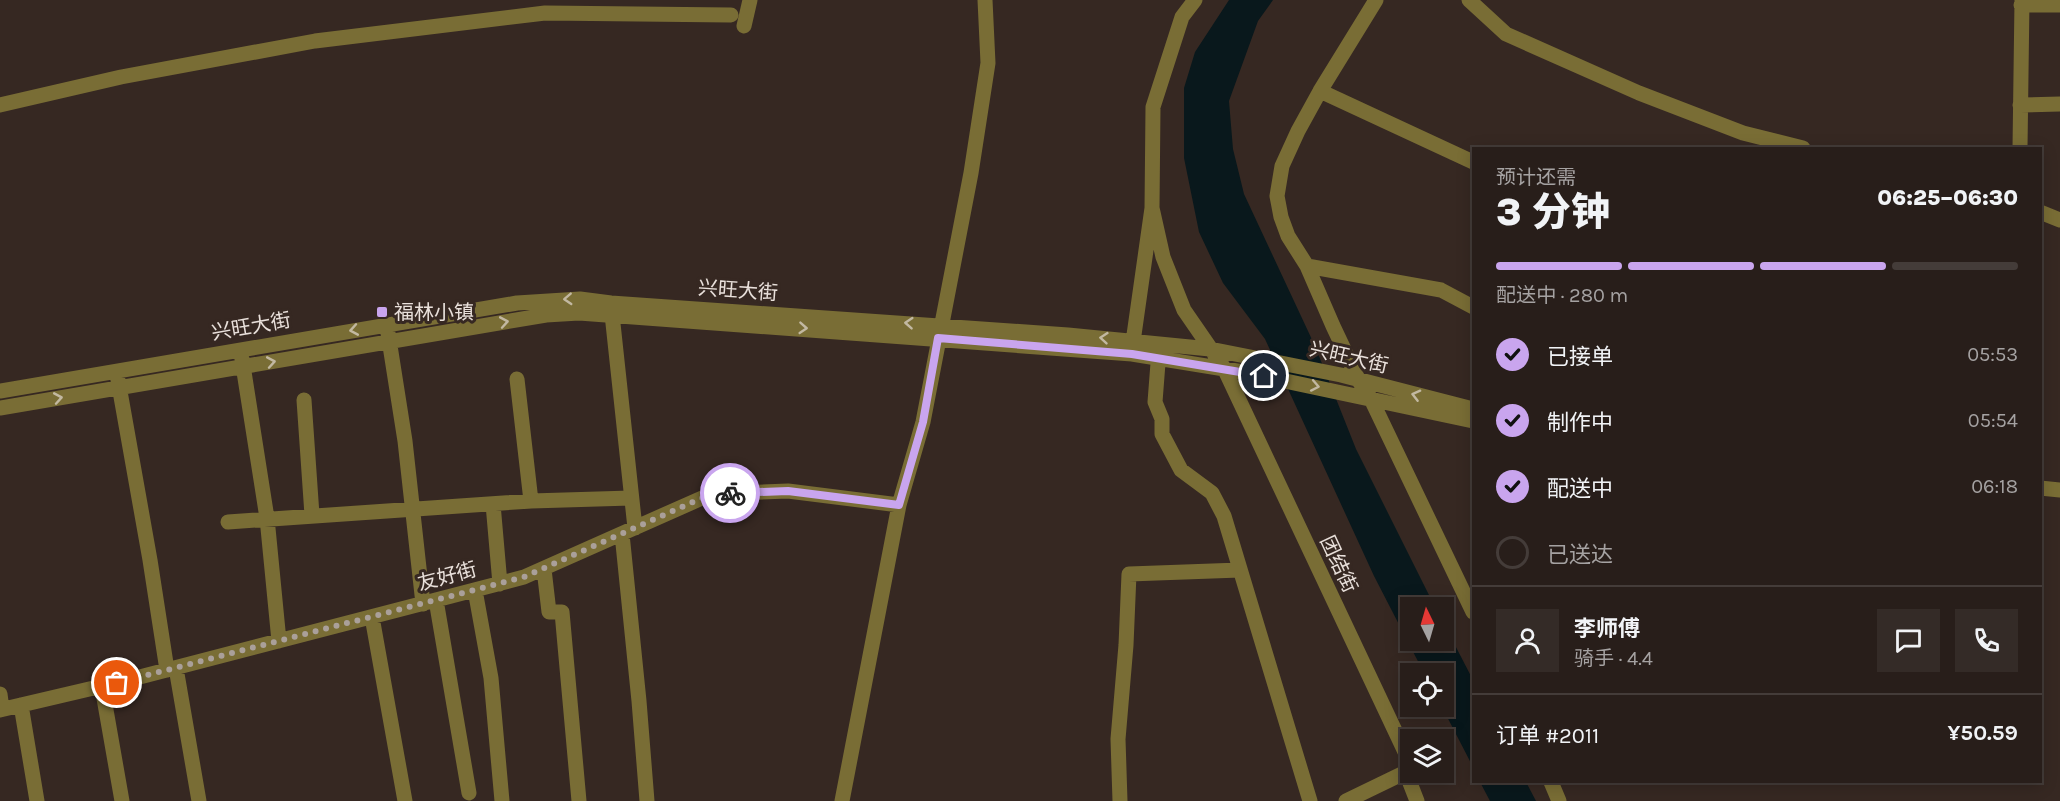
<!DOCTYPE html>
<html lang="zh">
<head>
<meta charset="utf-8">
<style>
  :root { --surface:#281e1a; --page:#342b27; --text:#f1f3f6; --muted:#a5a2a2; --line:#443c39; --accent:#c9a5ee }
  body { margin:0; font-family:Karla,"Noto Sans SC",sans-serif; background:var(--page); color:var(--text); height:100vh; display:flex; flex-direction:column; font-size:22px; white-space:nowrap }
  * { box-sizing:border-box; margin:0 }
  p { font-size:20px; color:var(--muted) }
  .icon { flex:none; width:33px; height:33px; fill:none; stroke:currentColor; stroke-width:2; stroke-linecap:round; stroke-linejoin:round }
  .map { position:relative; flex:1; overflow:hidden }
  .panel { position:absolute; left:1472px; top:147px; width:570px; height:636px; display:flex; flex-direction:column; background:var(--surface); border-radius:0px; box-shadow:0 3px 15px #0003,0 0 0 2px var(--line) }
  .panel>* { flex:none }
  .needle { width:39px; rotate:355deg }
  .buttons { position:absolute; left:1400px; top:597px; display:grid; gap:12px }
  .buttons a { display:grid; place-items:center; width:54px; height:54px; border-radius:0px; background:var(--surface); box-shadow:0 3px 15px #0003,0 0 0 2px var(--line); font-size:30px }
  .pin { position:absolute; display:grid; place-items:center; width:51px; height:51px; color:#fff; margin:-26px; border:3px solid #fff; border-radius:50%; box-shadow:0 2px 6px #0007 }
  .courier { position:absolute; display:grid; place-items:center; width:60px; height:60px; margin:-30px; border:4px solid #c9a5ee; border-radius:50%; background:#fff; color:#222; box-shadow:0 2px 8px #0007 }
  .headline em { font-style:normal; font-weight:800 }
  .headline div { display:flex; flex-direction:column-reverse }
  .headline { display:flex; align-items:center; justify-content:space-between; height:102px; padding:0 24px }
  h1 { font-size:39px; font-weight:800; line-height:45px }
  .bar { display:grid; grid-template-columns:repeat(4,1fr); gap:9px 6px; align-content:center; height:72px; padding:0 24px }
  .bar i { height:8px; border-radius:4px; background:var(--line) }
  .bar .active { background:var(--accent) }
  .bar p { grid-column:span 4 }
  .line { display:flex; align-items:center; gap:15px; padding:0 24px; border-top:2px solid var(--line) }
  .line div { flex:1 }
  .round { display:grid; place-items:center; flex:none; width:63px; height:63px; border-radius:0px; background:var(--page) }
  ol { padding:0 24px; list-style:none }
  li { display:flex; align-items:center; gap:18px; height:66px }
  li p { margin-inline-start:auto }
  li .icon { padding:6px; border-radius:50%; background:var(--accent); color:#111; stroke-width:4 }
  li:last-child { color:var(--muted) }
  li i { width:33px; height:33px; border:3px solid var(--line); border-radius:50% }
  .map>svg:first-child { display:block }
  .water { fill:#09181c }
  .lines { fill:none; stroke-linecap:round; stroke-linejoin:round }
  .minor { stroke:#796d35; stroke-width:15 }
  .oneway { stroke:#c2b8a1 }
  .done { stroke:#aaa09a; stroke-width:6; stroke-dasharray:0 10.8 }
  .route { stroke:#c9a5ee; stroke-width:8 }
  .poi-dot { fill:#c9a5ee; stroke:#362822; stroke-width:2 }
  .labels { text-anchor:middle; stroke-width:6; stroke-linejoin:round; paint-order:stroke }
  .street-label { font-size:20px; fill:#e9e0db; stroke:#362822 }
  .poi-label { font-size:20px; fill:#e9e0db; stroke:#362822; text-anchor:start }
</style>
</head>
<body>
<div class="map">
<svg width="2060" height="801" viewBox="0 0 2060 801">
  <rect width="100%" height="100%" fill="#362822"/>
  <!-- water -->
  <path class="water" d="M1229,0h44l-15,21 -29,80 4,48 11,45 71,152 41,103 79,158 -25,1v32h33v-18l30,58v87l-31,-60 1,-1v-32l-19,-1 -50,-97 -109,-237 -42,-56 -24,-51 -15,-74v-70l11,-36z
    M1480,782h46l10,19h-46z"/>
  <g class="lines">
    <!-- minor -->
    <path class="minor" d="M1376,0l-56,91 -22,40 -16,35 -5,30 4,21 7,19 19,30 26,60 26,55 12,18 102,213
      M1469,0l37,34 133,59 104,40 60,15
      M2021,5h39
      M744,26l6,-26
      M1320,91l153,71
      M0,105l121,-28 194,-36 230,-28 186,2
      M2020,105l40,-1
      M2020,148l2,-148
      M1152,208l11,49 21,53 40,58 182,386 4,29 7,18
      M2040,212l20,8
      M1307,266l134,24 32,17
      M611,305l24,223
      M388,333l17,108 18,163
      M1132,349l20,-141 1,-101 29,-90 13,-17
      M1159,350l-4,52 7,17v15l19,36 31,23 12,23 86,285
      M242,359l25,159 12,123
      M517,379l14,122
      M118,380l32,180 17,110
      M0,391l517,-88 63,-4 31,4 457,32 142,14 131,26 132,34
      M304,400l8,115
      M0,408l546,-93 33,-2 553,41 111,18 230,49
      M2040,488l20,2
      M493,504l7,80
      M228,522l303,-21 100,-3
      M622,534l17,167 8,100
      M544,569l5,43h13l17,189
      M475,590l16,88 11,123
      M436,600l33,193
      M372,617l33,184
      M176,668l23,133
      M102,687l20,114
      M0,694l2,15
      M21,705l16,96
      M0,710l132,-31 392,-102 187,-83 77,-3 111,14
      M1551,782l8,19
      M842,801l57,-296 24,-83 48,-249 17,-110 -3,-63
      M1120,801l-2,-62 8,-94 3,-71 111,-4
      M1346,801l62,-30"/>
  </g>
  <!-- one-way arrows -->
  <defs><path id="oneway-chevron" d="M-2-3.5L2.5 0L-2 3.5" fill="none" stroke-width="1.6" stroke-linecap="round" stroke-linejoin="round" transform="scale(1.5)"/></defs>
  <g class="oneway">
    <use href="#oneway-chevron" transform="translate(568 299) rotate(177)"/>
    <use href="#oneway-chevron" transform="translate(504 322) rotate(-10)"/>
    <use href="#oneway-chevron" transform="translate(909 323) rotate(-176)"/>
    <use href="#oneway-chevron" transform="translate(803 328) rotate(4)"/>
    <use href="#oneway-chevron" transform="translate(354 330) rotate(170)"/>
    <use href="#oneway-chevron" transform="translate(1104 338) rotate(-175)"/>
    <use href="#oneway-chevron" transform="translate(271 362) rotate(-10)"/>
    <use href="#oneway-chevron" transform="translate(1315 386) rotate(11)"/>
    <use href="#oneway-chevron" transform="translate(1416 395) rotate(-166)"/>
    <use href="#oneway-chevron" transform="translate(58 398) rotate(-10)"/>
  </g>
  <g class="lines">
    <!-- done -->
    <path class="done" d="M117,683l407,-106 187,-83 19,-1"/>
    <!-- route -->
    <path class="route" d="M730,493l58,-2 111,14 24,-83 15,-84 194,16 132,22"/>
  </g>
  <!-- markers -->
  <rect class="poi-dot" x="376" y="306" width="12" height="12" rx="3"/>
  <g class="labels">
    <!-- street labels -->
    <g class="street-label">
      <text transform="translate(738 290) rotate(4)" y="7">兴旺大街</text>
      <text transform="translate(251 326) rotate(-10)" y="7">兴旺大街</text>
      <text transform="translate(1349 357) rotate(13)" y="7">兴旺大街</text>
      <text transform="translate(1339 564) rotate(65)" y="7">团结街</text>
      <text transform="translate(447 576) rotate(-15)" y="7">友好街</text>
    </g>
    <!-- poi labels -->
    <g class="poi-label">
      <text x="394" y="319">福林小镇</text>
    </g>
  </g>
</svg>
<div class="buttons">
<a><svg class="needle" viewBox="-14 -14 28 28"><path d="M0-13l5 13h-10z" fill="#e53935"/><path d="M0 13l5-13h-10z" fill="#a5a2a2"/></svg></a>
<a><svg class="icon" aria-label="locate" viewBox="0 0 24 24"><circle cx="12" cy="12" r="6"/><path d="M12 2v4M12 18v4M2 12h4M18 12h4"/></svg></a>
<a><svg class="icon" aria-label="layers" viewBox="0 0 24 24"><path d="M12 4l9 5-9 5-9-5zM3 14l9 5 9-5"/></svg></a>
</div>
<div class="pin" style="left:117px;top:683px;background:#ea580c"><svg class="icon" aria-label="bag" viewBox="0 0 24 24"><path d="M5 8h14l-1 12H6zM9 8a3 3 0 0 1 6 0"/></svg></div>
<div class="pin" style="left:1264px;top:376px;background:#1f2937"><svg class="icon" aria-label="home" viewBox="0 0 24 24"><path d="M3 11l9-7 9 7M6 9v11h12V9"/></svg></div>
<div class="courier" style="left:730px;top:493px"><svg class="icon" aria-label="bike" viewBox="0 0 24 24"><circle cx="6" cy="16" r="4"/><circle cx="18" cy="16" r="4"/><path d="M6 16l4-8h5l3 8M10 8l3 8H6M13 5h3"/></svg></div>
<section class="panel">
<div class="headline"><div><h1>3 分钟</h1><p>预计还需</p></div><em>06:25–06:30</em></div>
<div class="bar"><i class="active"></i><i class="active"></i><i class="active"></i><i></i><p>配送中 · 280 m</p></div>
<ol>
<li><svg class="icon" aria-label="check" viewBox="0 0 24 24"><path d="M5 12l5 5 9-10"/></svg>已接单<p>05:53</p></li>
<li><svg class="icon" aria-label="check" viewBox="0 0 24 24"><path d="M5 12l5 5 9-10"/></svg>制作中<p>05:54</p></li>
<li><svg class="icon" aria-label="check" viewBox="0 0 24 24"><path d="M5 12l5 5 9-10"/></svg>配送中<p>06:18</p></li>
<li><i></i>已送达</li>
</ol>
<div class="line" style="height:108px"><a class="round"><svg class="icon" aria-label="person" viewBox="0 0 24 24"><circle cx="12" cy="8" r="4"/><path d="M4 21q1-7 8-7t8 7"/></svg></a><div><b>李师傅</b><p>骑手 · 4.4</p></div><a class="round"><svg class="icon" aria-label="chat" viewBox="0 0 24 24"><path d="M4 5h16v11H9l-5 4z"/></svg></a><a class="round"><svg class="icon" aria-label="phone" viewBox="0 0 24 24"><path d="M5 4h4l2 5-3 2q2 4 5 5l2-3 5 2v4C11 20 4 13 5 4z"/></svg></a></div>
<div class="line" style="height:78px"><div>订单 #2011</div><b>¥50.59</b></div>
</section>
</div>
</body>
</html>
